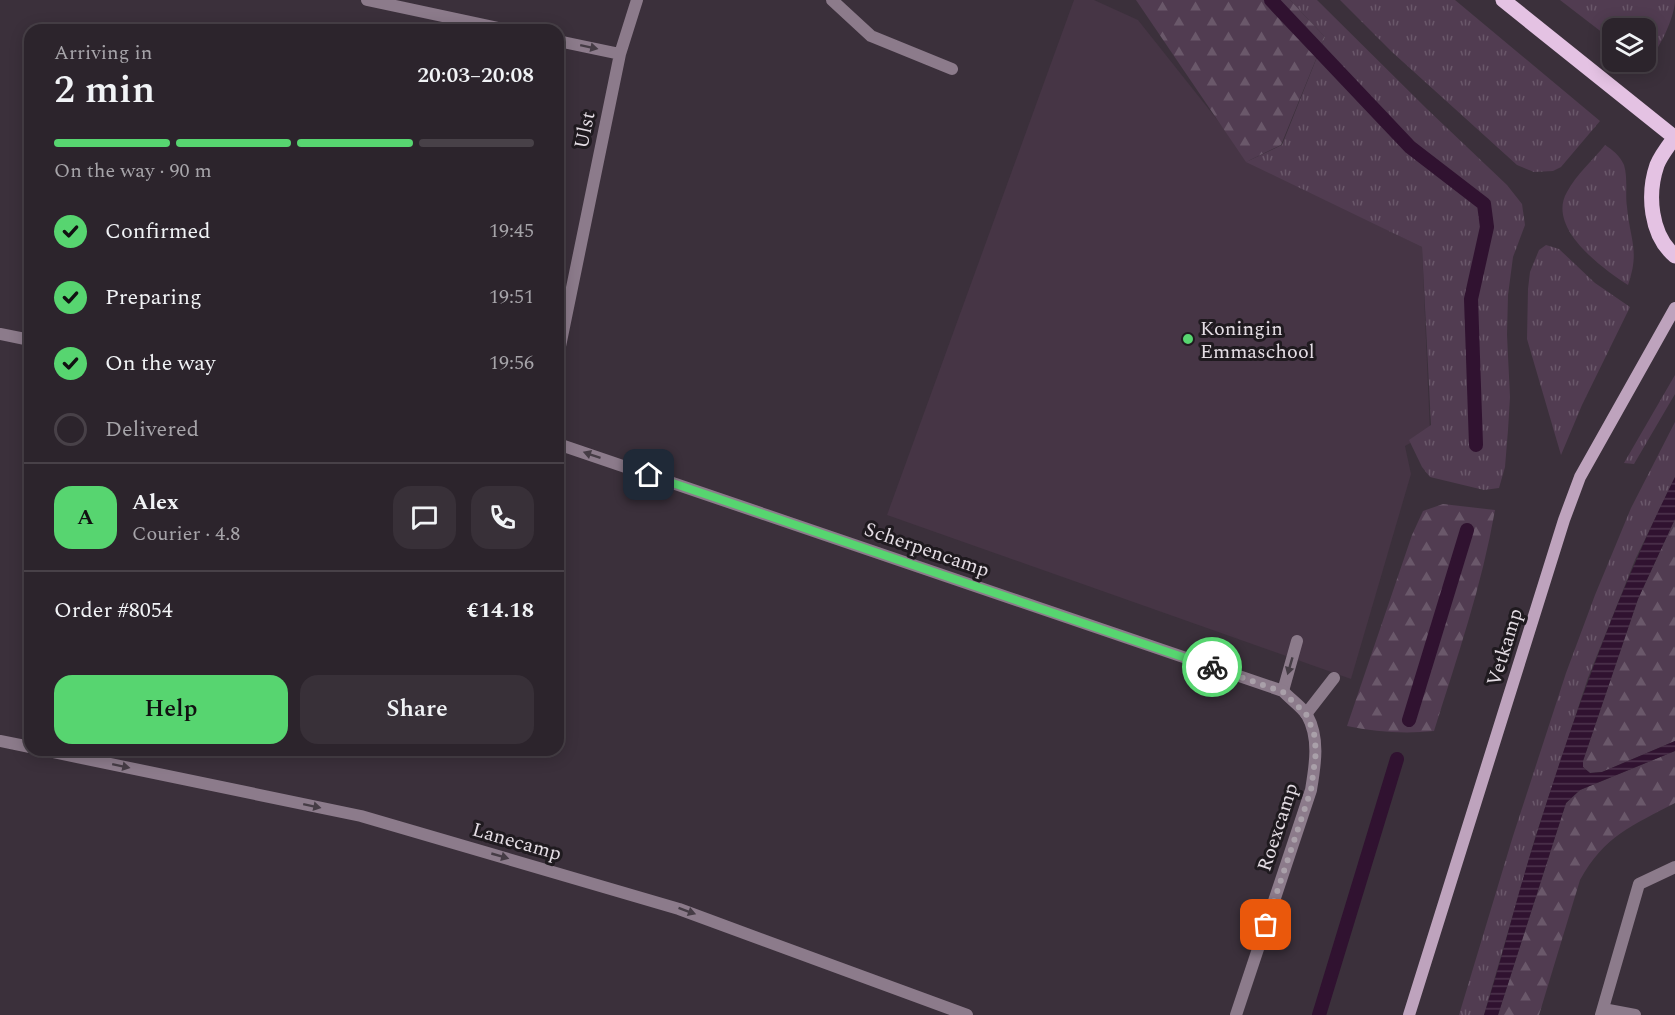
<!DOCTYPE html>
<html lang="en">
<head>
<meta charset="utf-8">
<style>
  :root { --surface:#2c242c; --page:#383038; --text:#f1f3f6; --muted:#a6a4a9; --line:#484148; --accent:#57d570 }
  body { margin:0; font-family:Spectral,serif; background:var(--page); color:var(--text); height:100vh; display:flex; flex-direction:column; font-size:22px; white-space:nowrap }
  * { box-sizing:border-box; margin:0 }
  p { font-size:20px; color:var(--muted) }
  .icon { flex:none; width:33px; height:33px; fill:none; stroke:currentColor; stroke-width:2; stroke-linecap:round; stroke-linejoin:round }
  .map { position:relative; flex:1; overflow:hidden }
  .details { position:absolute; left:24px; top:24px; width:540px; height:732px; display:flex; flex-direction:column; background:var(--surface); border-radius:18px; box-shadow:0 3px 15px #0003,0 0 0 2px var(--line) }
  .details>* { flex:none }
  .tools { position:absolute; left:1602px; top:18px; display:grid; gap:12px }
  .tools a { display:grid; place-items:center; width:54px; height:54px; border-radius:12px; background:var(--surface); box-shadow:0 3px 15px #0003,0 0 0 2px var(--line); font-size:30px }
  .pin { position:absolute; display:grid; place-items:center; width:51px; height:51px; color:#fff; margin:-26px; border-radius:12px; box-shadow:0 3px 9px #0006 }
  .courier { position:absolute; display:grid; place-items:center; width:60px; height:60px; margin:-30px; border:4px solid #57d570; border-radius:50%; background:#fff; color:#222; box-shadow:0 2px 8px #0007 }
  .headline em { font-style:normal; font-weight:600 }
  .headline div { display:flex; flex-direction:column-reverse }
  .headline { display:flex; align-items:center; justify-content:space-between; height:102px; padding:0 30px }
  h1 { font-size:39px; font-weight:600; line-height:45px }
  .bar { display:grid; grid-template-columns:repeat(4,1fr); gap:9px 6px; align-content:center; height:72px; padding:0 30px }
  .bar i { height:8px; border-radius:4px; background:var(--line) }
  .bar .on { background:var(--accent) }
  .bar p { grid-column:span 4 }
  .line { display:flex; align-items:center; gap:15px; padding:0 30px; border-top:2px solid var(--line) }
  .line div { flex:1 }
  .round { display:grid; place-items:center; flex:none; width:63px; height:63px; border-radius:18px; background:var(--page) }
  ol { padding:0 30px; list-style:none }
  li { display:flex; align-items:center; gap:18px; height:66px }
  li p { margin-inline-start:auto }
  li .icon { padding:6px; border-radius:50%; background:var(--accent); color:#111; stroke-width:4 }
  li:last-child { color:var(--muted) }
  li i { width:33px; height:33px; border:3px solid var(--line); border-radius:50% }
  .primary-button { display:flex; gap:12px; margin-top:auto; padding:12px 30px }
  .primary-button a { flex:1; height:69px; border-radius:18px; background:var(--accent); color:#111; font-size:24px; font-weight:600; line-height:69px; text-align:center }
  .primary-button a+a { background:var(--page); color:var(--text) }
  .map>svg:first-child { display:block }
  .built { fill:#463545 }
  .grass { fill:url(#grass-tufts) }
  .forest { fill:url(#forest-firs) }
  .water { fill:url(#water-rules) }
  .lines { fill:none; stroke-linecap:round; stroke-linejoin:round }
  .stream { stroke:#301230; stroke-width:14 }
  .lane { stroke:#8c7b8b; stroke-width:12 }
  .street { stroke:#8c7b8b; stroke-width:12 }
  .secondary { stroke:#bea3bd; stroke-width:12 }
  .primary { stroke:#e4c2e3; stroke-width:15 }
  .oneway { fill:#453c45 }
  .done { stroke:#a9a0a9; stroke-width:6; stroke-dasharray:0 10.8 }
  .route { stroke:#57d570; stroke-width:8 }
  .poi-dot { fill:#57d570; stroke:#1f1a1f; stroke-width:2 }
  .labels { text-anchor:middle; stroke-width:6; stroke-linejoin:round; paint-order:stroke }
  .street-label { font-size:20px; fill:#e4dde4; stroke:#1f1a1f }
  .poi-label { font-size:20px; fill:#e4dde4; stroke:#1f1a1f; text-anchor:start }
</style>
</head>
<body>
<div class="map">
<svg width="1675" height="1015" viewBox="0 0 1675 1015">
  <defs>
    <pattern id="grass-tufts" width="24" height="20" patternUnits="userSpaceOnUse" patternTransform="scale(1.5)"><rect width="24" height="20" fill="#513c51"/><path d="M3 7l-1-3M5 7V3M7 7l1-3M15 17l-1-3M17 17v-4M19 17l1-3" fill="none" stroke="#6a586a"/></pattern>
    <pattern id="forest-firs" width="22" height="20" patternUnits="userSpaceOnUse" patternTransform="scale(1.5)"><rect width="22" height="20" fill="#513c51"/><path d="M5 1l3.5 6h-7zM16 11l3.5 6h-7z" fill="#6a586a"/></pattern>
    <pattern id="water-rules" width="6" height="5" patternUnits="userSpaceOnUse" patternTransform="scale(1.5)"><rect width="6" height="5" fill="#301230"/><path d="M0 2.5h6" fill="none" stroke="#4e344e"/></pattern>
  </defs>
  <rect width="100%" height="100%" fill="#3b303b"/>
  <!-- built -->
  <path class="built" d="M1074,0h20l44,20 112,141 172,86 8,185 -25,14 6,28 -60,205 -464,-164z"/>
  <!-- grass -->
  <path class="grass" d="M1290,0h27l110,109 80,76 15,19 3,21 -12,32 -5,38 -1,40 3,62 -2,33 -3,37 -6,21 -15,2 -54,-13 -8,-10 -13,-27 22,-15 -9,-178 -176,-85 36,-17 43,-108z
    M1340,0h115l145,121 -39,46 -8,4 -19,1 -17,-7 -125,-113z
    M1560,0h115c0,17 -17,54 -31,64l-3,-2h5v-34h-34v12z
    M1605,145c8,5 15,11 19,20 4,13 1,29 3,42 3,33 13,44 1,78 -25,-16 -82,-57 -61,-93 9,-17 26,-32 38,-47z
    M1546,245l13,4 36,34 35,24 -48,98 -21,50 -34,-116 1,-50 2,-17 9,-22z
    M1675,375v19l-41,70 -10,-1z
    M1675,422v55l-40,83 -47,118 -53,160 -51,177h-25l54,-179 53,-163 29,-78 36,-87z"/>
  <!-- forest -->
  <path class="forest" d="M1136,0h154l35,37 -44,108 -35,17z
    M1443,504l52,6c-13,75 -38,148 -61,221 -29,3 -59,1 -87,-5l65,-191 11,-24z
    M1675,519v222l-73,31 -12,1 -7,-6v-6l55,-162z
    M1675,751v52c-42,22 -71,33 -95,77l-41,135h-41l68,-212 14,-13z"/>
  <!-- water -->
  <path class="water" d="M1675,477v42l-37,80 -55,162v6l7,6 12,-1 73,-31v10l-95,39 -14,13 -68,212h-14c19,-59 33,-120 52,-179 39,-124 81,-243 139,-359z"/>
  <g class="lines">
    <!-- stream -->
    <path class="stream" d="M1271,0l139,147 74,57 3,23 -16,72 5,146
      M1409,720l58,-190
      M1319,1015l78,-256"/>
    <!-- lane -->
    <path class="lane" d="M1283,691l14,-50
      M1306,714l28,-36
      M1603,1009l32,6
      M1601,1015l38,-131 36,-17"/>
    <!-- street -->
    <path class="street" d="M367,0l141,30
      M832,0l39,36 81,33
      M558,41l62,13
      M0,334l30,6
      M558,356l62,-302 17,-54
      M558,444l725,247c7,8 18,15 24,24 13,23 8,51 4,75l-75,225
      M0,741l30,6
      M43,750l318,66 318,93 288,106"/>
    <!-- secondary -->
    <path class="secondary" d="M1409,1015l155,-495 16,-43 95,-169"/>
    <!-- primary -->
    <path class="primary" d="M1503,0l171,137
      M1675,137c-6,8 -14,18 -18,28 -10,29 -7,70 18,91"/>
  </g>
  <!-- one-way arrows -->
  <defs><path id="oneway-solid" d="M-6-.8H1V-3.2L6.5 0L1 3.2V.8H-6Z" transform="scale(1.5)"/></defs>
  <g class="oneway">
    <use href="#oneway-solid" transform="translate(589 47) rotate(12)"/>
    <use href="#oneway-solid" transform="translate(592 455) rotate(-161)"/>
    <use href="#oneway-solid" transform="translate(1290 666) rotate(106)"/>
    <use href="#oneway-solid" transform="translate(121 766) rotate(12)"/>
    <use href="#oneway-solid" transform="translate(312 806) rotate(12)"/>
    <use href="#oneway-solid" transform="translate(500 856) rotate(16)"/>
    <use href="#oneway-solid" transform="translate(687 911) rotate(20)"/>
  </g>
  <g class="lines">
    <!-- done -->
    <path class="done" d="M1212,667l71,25 23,22 8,19 2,19 -5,38 -45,135"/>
    <!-- route -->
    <path class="route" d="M649,475l563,192"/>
  </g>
  <!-- markers -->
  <circle class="poi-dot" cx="1188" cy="339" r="6"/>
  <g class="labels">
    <!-- street labels -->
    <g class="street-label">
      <text transform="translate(584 130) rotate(-78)" y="7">Ulst</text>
      <text transform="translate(927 549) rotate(19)" y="7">Scherpencamp</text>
      <text transform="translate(1504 647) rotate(-73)" y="7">Vetkamp</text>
      <text transform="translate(1277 827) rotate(-72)" y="7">Roexcamp</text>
      <text transform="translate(517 841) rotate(16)" y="7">Lanecamp</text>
    </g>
    <!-- poi labels -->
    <g class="poi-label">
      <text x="1200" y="335">Koningin<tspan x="1200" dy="23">Emmaschool</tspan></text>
    </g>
  </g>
</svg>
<div class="tools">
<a><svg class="icon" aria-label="layers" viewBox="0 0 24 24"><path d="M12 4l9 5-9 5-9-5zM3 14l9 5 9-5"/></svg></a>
</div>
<div class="pin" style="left:1266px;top:925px;background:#ea580c"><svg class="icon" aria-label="bag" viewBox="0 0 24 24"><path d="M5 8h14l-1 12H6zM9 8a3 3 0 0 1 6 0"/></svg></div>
<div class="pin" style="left:649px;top:475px;background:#1f2937"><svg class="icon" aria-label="home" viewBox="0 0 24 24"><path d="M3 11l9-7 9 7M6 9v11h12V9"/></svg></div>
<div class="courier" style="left:1212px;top:667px"><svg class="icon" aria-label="bike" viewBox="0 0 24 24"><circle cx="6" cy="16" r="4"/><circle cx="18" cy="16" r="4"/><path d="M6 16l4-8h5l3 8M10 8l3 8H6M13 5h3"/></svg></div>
<section class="details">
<div class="headline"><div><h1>2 min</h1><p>Arriving in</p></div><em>20:03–20:08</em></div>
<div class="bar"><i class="on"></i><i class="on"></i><i class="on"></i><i></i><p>On the way · 90 m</p></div>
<ol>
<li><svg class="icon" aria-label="check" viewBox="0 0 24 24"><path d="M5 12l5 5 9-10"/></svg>Confirmed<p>19:45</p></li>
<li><svg class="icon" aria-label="check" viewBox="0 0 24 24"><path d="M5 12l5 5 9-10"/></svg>Preparing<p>19:51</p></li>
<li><svg class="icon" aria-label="check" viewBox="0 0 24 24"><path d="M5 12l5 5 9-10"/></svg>On the way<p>19:56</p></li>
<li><i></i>Delivered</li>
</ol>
<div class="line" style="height:108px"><b class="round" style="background:var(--accent);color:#111">A</b><div><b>Alex</b><p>Courier · 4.8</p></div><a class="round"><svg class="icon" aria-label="chat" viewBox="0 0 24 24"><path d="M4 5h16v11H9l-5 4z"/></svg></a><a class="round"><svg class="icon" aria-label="phone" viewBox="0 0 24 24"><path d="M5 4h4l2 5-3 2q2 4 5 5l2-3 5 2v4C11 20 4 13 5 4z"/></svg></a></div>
<div class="line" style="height:78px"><div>Order #8054</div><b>€14.18</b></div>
<div class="primary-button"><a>Help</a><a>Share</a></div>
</section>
</div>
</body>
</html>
